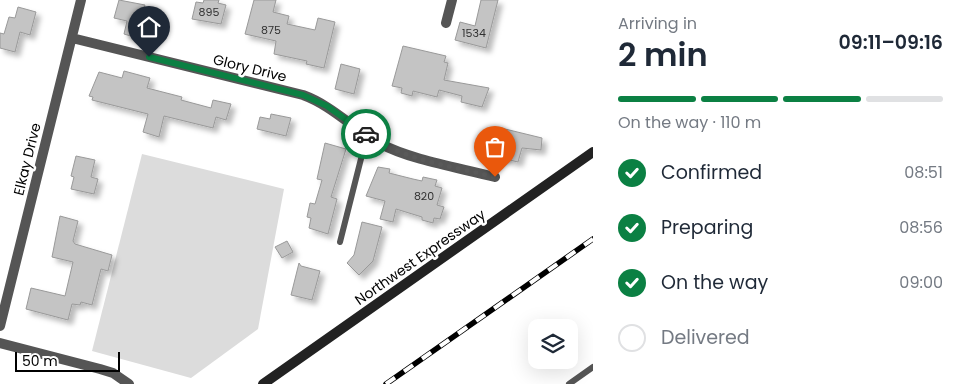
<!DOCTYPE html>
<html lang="en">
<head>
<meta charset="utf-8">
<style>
  :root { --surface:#fff; --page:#f6f6f7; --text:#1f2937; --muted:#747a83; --line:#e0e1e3; --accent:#0b8043 }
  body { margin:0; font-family:Poppins,sans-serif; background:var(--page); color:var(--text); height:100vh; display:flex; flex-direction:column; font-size:19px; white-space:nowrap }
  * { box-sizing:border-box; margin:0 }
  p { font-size:16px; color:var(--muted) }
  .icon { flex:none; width:28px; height:28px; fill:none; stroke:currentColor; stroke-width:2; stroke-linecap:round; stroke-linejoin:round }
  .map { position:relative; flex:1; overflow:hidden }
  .details { display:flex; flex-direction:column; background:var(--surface); width:375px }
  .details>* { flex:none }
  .buttons { position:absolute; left:528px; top:319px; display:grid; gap:10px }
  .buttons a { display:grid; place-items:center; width:50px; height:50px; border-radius:10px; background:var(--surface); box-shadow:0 5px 20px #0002; font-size:25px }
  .scale { position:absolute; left:15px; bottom:12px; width:105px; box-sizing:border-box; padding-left:5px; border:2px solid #000; border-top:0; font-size:14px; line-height:18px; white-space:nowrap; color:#000; -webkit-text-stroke:4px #fff; paint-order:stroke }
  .pin { position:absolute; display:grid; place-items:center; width:42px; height:42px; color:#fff; margin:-51px -21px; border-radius:50% 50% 50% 0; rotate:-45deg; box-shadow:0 0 5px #0007 }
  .pin .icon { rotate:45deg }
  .courier { position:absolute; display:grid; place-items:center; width:50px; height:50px; margin:-25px; border:4px solid #0b8043; border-radius:50%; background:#fff; color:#222; box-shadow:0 1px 6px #0007 }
  .overview em { font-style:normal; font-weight:600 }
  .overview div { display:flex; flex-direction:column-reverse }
  .overview { display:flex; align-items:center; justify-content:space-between; height:85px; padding:0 25px }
  h1 { font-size:32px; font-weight:600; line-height:38px }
  .bar { display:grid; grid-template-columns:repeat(4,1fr); gap:8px 5px; align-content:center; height:60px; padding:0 25px }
  .bar i { height:6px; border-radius:4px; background:var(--line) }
  .bar .current { background:var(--accent) }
  .bar p { grid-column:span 4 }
  ol { padding:0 25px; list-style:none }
  li { display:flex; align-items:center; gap:15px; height:55px }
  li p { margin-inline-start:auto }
  li .icon { padding:5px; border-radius:50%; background:var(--accent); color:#fff; stroke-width:4 }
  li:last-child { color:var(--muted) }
  li i { width:28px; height:28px; border:2px solid var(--line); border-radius:50% }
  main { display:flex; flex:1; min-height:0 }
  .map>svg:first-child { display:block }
  .green { fill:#dcdcdc }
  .building { fill:#c4c4c4; stroke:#999; filter:url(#shadow) }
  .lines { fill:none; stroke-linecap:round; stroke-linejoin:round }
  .service { stroke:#555; stroke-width:6 }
  .minor { stroke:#555; stroke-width:10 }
  .tertiary { stroke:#555; stroke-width:10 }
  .secondary { stroke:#222; stroke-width:10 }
  .rail-casing { stroke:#000; stroke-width:5.5 }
  .rail { stroke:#fff; stroke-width:4; stroke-dasharray:11; stroke-linecap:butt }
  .done { stroke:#595959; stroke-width:5; stroke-dasharray:0 9 }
  .route { stroke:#0b8043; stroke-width:6 }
  .labels { text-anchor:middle; stroke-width:5; stroke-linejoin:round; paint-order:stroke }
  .number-label { font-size:11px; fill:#313131 }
  .street-label { font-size:14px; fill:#000; stroke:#fff }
</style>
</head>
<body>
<main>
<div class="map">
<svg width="593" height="384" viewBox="0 0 593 384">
  <defs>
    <filter id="shadow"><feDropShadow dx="4.5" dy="4.5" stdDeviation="2.5" flood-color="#0004"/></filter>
  </defs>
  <rect width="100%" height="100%" fill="#fff"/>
  <!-- green -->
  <path class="green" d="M142,154l142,35 -26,140 -67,49 -99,-27z"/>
  <!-- building -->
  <path class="building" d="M119,0l26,5 -8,33 -13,-4 3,-13 -13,-3z
    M204,0h15l-1,3 8,2 -5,19 -29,-5 4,-17 7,1z
    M254,0h22l-3,12 16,4 -2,8 28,6 3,-12 17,4 -11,46 -18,-4 1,-3 -33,-7 2,-13 -31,-7z
    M481,0h17l-12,48 -31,-8 5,-18 15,4z
    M18,7l18,5 -6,23 -10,-3 -5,20 -15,-4v-15l4,1 5,-17 6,1z
    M403,46l43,10 -2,6 4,1 -4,17 45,8 -7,19 -21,-5 1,-6 -23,-6 -2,7 -24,-6 -1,5 -11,-3 1,-5 -10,-2z
    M341,64l19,5 -6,25 -19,-5z
    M124,71l26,7 -3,10 35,9 -1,3 30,8 2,-8 18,4 -5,16 -10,-3 -3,11 -49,-12 -5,21 -16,-5 5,-18 -56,-14 1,-3 -4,-1 10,-24 23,6z
    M271,114l20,4 -5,18 -29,-7 3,-12 10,2z
    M501,128l41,10 -1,12 -19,-2 -4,14 -34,-8 4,-17 10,3z
    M325,143l21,6 -15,48 6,2 -9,35 -19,-6 2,-10 -4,-1 3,-14 5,1 7,-24 -5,-1z
    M76,156l19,4 -4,17 7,2 -4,15 -23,-5 3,-12 -3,-1z
    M378,167l12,2 -1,4 24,6 9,2 1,-4 14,3 -2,6 7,2 -5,17 7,2 -4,12 -6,-1 -1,5 -11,-3v-3l-26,-8 -3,13 -13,-3 5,-18 -19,-5z
    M60,216l18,5 -5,20 2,3 37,11 -4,16 -7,-2 -9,36 -11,-3 -1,3 -8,-1 -4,16 -42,-11 5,-21 34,8 8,-34 -21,-5z
    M362,222l20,5 -9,34 -14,14 -12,-12 7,-8z
    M287,241l6,11 -11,6 -7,-11z
    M299,263l2,3 19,5 -8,29 -21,-5z"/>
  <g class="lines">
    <!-- service -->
    <path class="service" d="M340,242l27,-107
      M569,384l24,-17"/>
    <!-- minor -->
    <path class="minor" d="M446,23l6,-23
      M72,38l231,57c30,11 50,34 78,49 30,16 80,24 114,33
      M0,326l81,-326"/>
    <!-- tertiary -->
    <path class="tertiary" d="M0,343l100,26 13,4 16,11"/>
    <!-- secondary -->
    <path class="secondary" d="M263,384l330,-232"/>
    <!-- rail casing -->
    <g class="rail-casing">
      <path id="rail" d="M386,384l207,-145"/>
    </g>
    <!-- rail -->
    <use href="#rail" class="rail"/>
  </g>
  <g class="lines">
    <!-- done -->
    <path class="done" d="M366,134c36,26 86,32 129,43"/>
    <!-- route -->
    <path class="route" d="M149,57l154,38 24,11 39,28"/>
  </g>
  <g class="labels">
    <!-- number labels -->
    <g class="number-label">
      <text x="209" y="16">895</text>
      <text x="271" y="34">875</text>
      <text x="474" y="37">1534</text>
      <text x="424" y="200">820</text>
    </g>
    <!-- street labels -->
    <g class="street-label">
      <text transform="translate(250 68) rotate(14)" y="5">Glory Drive</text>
      <text transform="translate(27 159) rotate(-76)" y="5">Elkay Drive</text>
      <text transform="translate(420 257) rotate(-35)" y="5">Northwest Expressway</text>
    </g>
  </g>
</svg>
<div class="buttons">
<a><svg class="icon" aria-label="layers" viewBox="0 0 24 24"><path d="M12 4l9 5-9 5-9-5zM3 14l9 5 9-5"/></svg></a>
</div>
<div class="scale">50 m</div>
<div class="pin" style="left:495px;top:177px;background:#ea580c"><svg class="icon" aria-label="bag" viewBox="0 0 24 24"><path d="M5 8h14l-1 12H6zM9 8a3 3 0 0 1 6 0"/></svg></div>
<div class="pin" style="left:149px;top:57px;background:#1f2937"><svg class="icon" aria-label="home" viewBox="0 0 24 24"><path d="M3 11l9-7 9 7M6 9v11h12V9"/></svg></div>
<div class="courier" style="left:366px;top:134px"><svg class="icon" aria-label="car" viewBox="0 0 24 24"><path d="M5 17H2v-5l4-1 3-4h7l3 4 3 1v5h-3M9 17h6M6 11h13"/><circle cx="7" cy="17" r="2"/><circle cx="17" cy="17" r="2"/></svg></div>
</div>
<section class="details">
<div class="overview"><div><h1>2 min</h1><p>Arriving in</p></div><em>09:11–09:16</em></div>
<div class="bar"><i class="current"></i><i class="current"></i><i class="current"></i><i></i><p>On the way · 110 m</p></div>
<ol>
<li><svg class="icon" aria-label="check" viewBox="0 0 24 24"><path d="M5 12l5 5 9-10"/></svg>Confirmed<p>08:51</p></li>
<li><svg class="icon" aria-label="check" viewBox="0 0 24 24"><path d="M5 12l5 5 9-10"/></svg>Preparing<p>08:56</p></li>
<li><svg class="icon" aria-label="check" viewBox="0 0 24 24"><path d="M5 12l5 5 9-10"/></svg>On the way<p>09:00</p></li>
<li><i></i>Delivered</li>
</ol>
</section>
</main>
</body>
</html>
